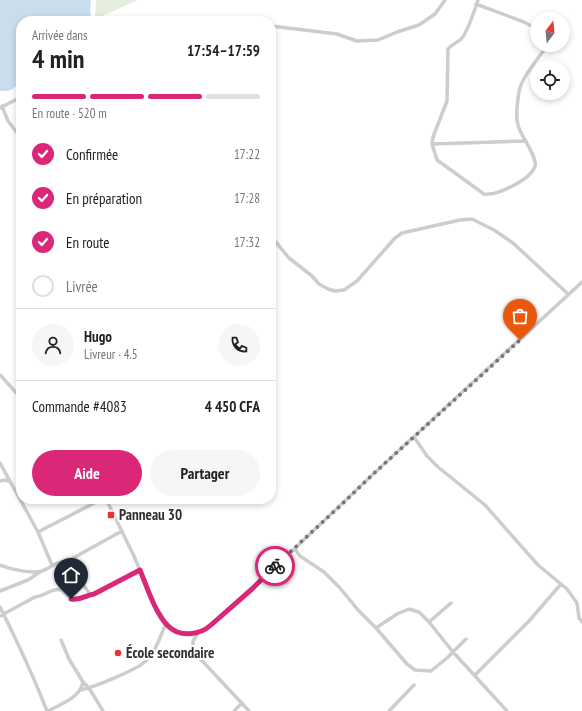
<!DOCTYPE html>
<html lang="fr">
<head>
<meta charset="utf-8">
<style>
  :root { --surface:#fff; --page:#f6f6f6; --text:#222; --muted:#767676; --line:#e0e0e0; --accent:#db2777 }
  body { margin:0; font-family:"PT Sans Narrow",sans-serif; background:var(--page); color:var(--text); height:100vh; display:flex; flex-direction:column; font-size:15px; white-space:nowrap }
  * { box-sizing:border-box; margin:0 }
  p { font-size:13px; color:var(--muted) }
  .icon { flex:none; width:22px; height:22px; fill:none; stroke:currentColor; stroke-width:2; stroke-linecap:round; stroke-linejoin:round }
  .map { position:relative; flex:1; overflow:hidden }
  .side { position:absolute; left:16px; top:16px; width:260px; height:488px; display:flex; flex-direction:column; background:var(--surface); border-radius:16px; box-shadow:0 2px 6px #0003 }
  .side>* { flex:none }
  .needle { width:26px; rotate:16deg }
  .tools { position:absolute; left:530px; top:12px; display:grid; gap:8px }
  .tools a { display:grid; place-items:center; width:40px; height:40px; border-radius:50%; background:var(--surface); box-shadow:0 2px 6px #0003; font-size:20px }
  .pin { position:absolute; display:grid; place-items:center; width:34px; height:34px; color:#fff; margin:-41px -17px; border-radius:50% 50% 50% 0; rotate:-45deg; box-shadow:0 0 4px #0007 }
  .pin .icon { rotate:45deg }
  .courier { position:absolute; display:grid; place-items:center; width:40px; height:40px; margin:-20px; border:3px solid #db2777; border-radius:50%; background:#fff; color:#222; box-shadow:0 1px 5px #0007 }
  .headline em { font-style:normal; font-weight:700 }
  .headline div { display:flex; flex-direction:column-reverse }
  .headline { display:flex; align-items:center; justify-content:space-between; height:68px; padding:0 16px }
  h1 { font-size:26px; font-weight:700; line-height:30px }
  .bar { display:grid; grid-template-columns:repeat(4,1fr); gap:6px 4px; align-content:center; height:48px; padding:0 16px }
  .bar i { height:5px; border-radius:3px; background:var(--line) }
  .bar .on { background:var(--accent) }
  .bar p { grid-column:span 4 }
  .line { display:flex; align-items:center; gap:10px; padding:0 16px; border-top:1px solid var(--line) }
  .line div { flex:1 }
  .round { display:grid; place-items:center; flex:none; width:42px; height:42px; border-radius:21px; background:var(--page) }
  ol { padding:0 16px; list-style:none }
  li { display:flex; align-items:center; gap:12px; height:44px }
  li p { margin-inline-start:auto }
  li .icon { padding:4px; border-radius:50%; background:var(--accent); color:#fff; stroke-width:4 }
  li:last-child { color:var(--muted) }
  li i { width:22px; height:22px; border:2px solid var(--line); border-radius:50% }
  .button { display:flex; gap:8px; margin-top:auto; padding:8px 16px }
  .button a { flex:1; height:46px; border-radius:24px; background:var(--accent); color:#fff; font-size:16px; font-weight:700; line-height:46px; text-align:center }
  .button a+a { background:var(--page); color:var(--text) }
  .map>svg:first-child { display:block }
  .green { fill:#e5edde }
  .water { fill:#cadded }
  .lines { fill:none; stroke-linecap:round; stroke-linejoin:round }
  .minor { stroke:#cdcdcd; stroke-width:3.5 }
  .done { stroke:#787878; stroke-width:4; stroke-dasharray:0 7.2 }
  .route { stroke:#db2777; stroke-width:5 }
  .poi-dot { fill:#e73332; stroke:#fff; stroke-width:1.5 }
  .labels { text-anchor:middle; stroke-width:4; stroke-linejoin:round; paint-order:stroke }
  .poi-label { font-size:15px; font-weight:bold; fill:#303030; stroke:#fff; text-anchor:start }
</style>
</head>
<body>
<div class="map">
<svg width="582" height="711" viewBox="0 0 582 711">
  <rect width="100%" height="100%" fill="#fff"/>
  <!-- green -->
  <path class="green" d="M96,0h42l-43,19z"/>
  <!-- water -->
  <path class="water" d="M0,0h91l-1,12 2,9h-71v60l-8,8 -5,2h-8z"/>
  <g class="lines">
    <!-- minor -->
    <path class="minor" d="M478,0c-3,9 -11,34 -17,39 -4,4 -9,5 -13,10l-1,52 -14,36 -1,7 5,16 47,34c12,2 47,-14 51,-28 3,-9 -15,-31 -17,-41 -2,-6 -1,-13 -1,-18 1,-7 1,-15 4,-22 5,-13 18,-28 27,-40
      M476,4l48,18 13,7
      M271,26l66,8 20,7 21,-1 19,-8 22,-7 16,-11 10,-14
      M2,106l6,15 13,17
      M0,108l21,-11
      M432,144l94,-3
      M271,236l18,22 23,18 7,8 9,5 7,2 9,-1 13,-9 38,-43 7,-5 58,-13 12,-1 22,11 19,13 55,51
      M0,375l21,23
      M414,437l13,19 11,11 47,38 53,60 29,24 10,14 2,15 3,4
      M0,463l38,69 14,33
      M0,481l6,-1 4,2
      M106,499l27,55 23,53 9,14 8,8 10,4h10l13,-4 46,-40 118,-112 212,-195
      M38,532l64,-33
      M295,549l5,7 24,16 16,16 18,22 18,18 21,-14 12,-5 10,3 10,10 22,-19
      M66,562l56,-31
      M0,565c10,4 31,9 42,6 9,-3 13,-10 24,-9l24,32
      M0,591l28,-11 12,-8
      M0,607c17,34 33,68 47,104
      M0,616l35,-19c10,-1 18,-10 27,-7 14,17 16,5 32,4l46,-24
      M429,622l24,30 54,59
      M376,628l31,36 8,6 16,1 16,-13 19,-19
      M198,633l-5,8v10l56,60
      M475,675l54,-54 32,-37
      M83,682l6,6 14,23
      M81,690c13,-3 59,-21 67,-31 9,-10 13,-24 18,-36
      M48,711c13,-7 32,-13 35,-29l-14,-23 -8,-19
      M234,711l8,-8
      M389,711l25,-26"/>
  </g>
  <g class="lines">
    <!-- done -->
    <path class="done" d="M275,566l65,-60 30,-29 150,-137"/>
    <!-- route -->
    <path class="route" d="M71,599c9,2 15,-4 23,-5l46,-24c7,17 15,43 28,56 12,12 32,9 43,-1l41,-36 23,-23"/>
  </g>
  <!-- markers -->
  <g class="poi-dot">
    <rect x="107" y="511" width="8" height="8" rx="2"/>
    <circle cx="118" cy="653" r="4"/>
  </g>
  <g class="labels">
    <!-- poi labels -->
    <g class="poi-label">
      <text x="119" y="520">Panneau 30</text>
      <text x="126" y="658">École secondaire</text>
    </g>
  </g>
</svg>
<div class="tools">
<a><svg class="needle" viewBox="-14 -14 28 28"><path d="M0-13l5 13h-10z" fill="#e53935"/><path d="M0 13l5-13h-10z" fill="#767676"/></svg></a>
<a><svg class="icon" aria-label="locate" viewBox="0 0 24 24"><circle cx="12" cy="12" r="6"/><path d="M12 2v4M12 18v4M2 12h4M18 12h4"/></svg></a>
</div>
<div class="pin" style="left:520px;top:340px;background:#ea580c"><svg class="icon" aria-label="bag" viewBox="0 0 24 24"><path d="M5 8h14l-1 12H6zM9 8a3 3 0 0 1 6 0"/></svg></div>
<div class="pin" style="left:71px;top:599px;background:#1f2937"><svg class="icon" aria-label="home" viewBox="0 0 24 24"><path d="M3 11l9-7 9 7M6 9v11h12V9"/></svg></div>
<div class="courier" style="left:275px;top:566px"><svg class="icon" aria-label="bike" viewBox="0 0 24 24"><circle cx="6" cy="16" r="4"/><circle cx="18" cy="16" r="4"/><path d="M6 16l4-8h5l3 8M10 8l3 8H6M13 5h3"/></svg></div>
<section class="side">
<div class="headline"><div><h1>4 min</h1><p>Arrivée dans</p></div><em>17:54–17:59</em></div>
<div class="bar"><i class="on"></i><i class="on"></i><i class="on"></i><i></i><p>En route · 520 m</p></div>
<ol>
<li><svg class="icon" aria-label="check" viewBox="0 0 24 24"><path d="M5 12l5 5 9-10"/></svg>Confirmée<p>17:22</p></li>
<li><svg class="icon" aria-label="check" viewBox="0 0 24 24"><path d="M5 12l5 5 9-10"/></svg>En préparation<p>17:28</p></li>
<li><svg class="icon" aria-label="check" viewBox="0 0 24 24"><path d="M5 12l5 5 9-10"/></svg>En route<p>17:32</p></li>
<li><i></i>Livrée</li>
</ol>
<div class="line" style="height:72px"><a class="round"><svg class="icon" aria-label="person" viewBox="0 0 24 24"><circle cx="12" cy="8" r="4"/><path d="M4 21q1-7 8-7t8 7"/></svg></a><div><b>Hugo</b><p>Livreur · 4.5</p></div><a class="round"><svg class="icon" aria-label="phone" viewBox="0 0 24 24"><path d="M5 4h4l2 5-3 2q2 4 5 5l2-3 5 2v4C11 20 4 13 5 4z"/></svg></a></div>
<div class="line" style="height:52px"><div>Commande #4083</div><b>4 450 CFA</b></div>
<div class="button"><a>Aide</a><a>Partager</a></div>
</section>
</div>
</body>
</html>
